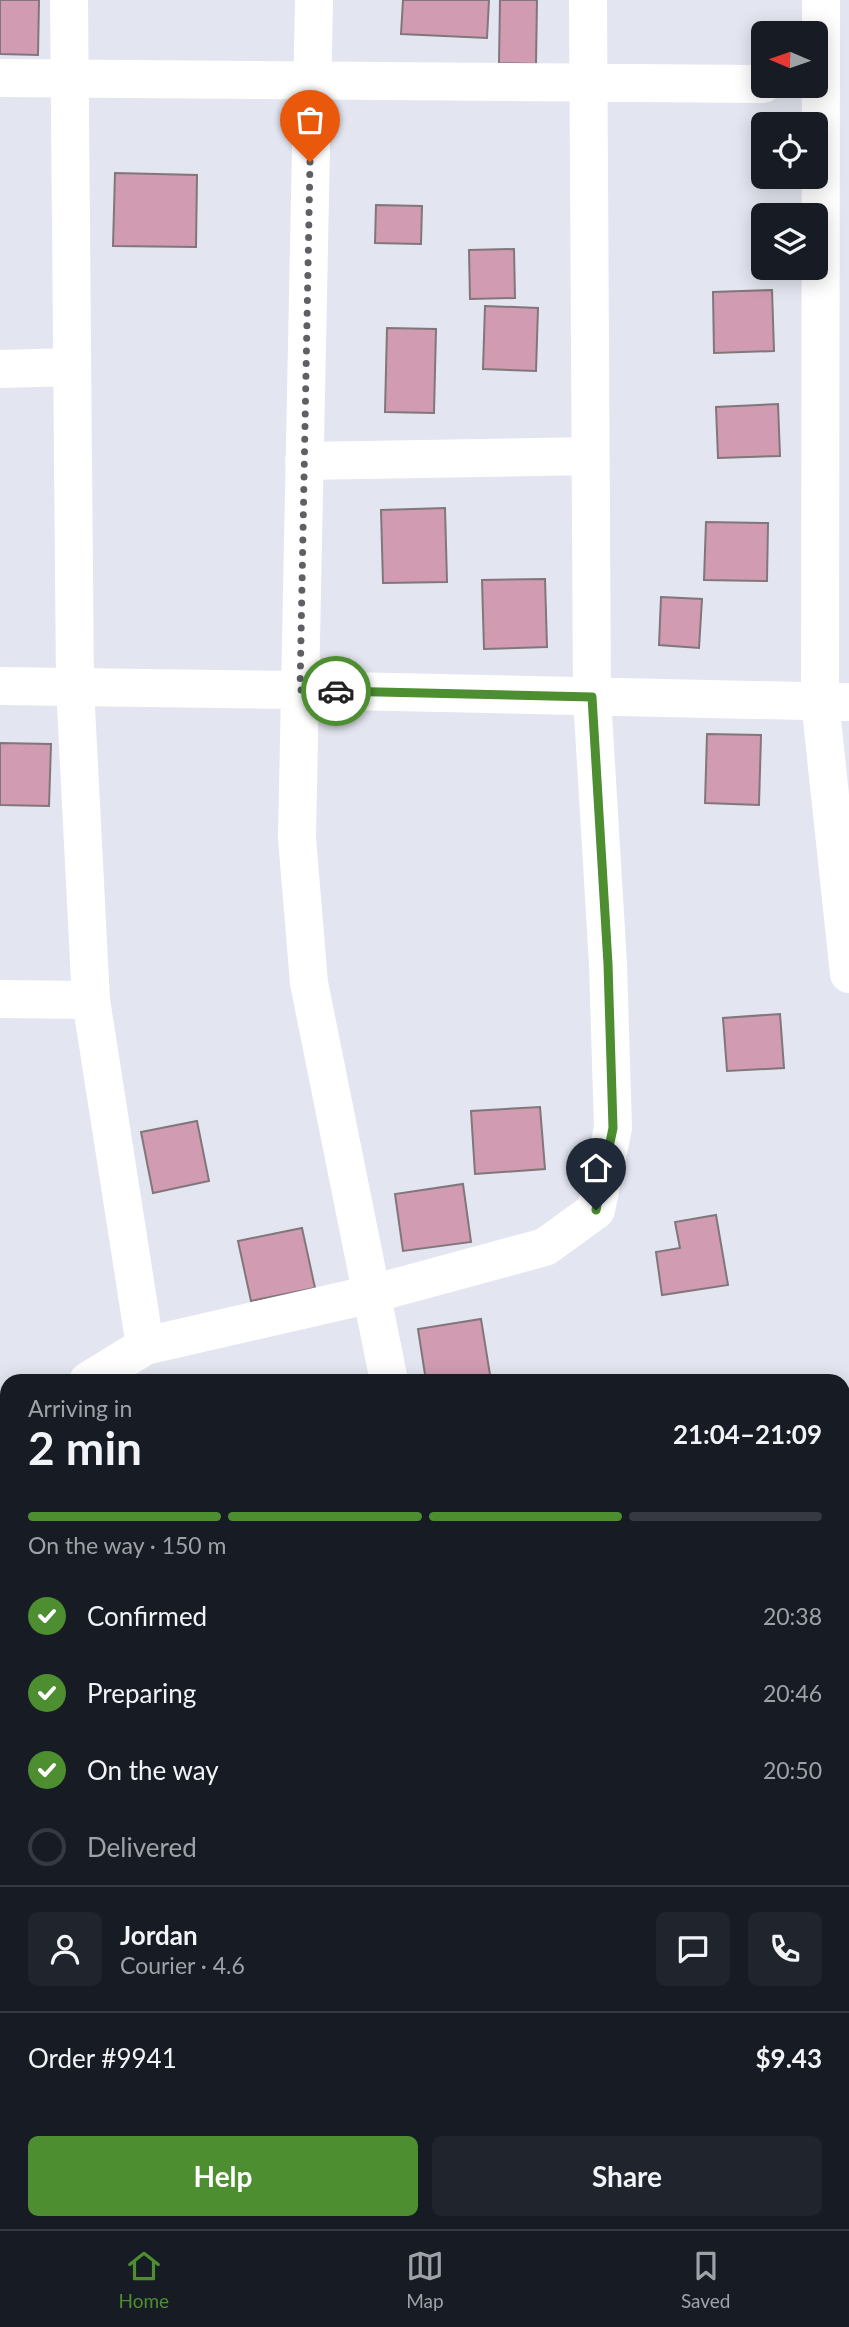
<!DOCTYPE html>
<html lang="en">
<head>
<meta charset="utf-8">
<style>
  :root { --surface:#171b24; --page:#20242c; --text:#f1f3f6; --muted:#9ea1a6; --line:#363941; --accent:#4d8e30 }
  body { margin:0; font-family:Lato,sans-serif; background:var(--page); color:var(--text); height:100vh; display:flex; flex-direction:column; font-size:26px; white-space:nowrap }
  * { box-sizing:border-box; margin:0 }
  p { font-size:23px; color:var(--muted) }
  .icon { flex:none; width:38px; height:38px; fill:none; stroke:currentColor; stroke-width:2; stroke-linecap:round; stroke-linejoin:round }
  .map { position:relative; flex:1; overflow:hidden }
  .details { position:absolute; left:0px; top:1374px; width:850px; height:856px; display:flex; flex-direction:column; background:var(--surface); border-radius:21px 21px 0 0; box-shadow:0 4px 18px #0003 }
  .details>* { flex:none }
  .needle { width:46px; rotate:272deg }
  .controls { position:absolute; left:751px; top:21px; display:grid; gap:14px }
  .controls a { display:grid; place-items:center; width:77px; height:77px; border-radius:10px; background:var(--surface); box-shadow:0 4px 18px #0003; font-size:35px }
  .pin { position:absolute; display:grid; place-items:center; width:60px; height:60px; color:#fff; margin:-72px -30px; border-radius:50% 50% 50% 0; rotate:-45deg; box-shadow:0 0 7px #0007 }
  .pin .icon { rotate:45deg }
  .courier { position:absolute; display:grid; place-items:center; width:70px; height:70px; margin:-35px; border:5px solid #4d8e30; border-radius:50%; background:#fff; color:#222; box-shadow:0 2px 9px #0007 }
  .headline em { font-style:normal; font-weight:700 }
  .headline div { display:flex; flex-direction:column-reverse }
  .headline { display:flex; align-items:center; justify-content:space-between; height:119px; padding:0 28px }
  h1 { font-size:46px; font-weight:700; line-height:52px }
  .bar { display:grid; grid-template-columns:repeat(4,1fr); gap:10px 7px; align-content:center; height:84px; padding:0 28px }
  .bar i { height:9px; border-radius:5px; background:var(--line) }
  .bar .active { background:var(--accent) }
  .bar p { grid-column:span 4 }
  .line { display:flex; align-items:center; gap:18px; padding:0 28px; border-top:2px solid var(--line) }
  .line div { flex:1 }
  .round { display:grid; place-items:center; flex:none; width:74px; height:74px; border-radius:10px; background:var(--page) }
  ol { padding:0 28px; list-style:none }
  li { display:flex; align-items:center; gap:21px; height:77px }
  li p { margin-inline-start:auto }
  li .icon { padding:7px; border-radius:50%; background:var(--accent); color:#fff; stroke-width:4 }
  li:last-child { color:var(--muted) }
  li i { width:38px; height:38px; border:4px solid var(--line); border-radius:50% }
  .primary-button { display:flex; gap:14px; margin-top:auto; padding:14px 28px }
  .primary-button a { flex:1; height:80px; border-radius:10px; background:var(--accent); color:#fff; font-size:28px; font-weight:700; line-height:80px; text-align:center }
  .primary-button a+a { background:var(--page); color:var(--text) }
  .tab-bar { display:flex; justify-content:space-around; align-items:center; height:98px; border-top:2px solid var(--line); background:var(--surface); font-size:19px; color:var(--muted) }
  .tab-bar a { display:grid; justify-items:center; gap:4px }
  .tab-bar .active { color:var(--accent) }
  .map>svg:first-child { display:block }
  .education { fill:#e9d9c7 }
  .building { fill:#d19cb2; stroke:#81767a; stroke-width:2 }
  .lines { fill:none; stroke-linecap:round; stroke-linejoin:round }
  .minor { stroke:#fff; stroke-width:38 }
  .tertiary { stroke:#fff; stroke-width:38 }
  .done { stroke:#5f6066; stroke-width:7; stroke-dasharray:0 12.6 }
  .route { stroke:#4d8e30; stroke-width:9 }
</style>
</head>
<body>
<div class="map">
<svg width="849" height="2229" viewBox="0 0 849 2229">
  <rect width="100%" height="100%" fill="#e3e5f0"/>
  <!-- education -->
  <path class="education" d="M849,1916v281l-5,2v-281z
    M662,2223v-1l123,1 -16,6h-106z"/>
  <!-- building -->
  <path class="building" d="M0,0h39l-1,55 -38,-1z
    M403,0h86l-2,38 -86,-4z
    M500,0h37l-1,64 -37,-1z
    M115,173l82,2 -1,72 -83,-1z
    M376,205l46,1 -1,38 -46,-1z
    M514,249l1,49 -45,1 -1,-49z
    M772,290l2,61 -60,2 -1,-61z
    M485,306l53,2 -2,63 -53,-2z
    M387,328l49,1 -2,84 -49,-1z
    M778,404l2,52 -62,2 -2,-51z
    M445,508l2,74 -64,1 -2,-73z
    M706,522l62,1 -1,58 -63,-1z
    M545,579l2,68 -63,2 -2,-69z
    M661,597l41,2 -3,49 -40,-3z
    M707,734l54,1 -2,70 -54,-2z
    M0,743l51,1 -2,62 -49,-1z
    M780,1014l4,54 -57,3 -4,-53z
    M540,1107l5,62 -70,5 -4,-63z
    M197,1121l12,60 -56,12 -12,-61z
    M463,1184l8,58 -68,9 -8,-57z
    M716,1215l12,70 -66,10 -6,-43 24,-4 -5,-26z
    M302,1228l13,60 -64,13 -13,-60z
    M481,1319l10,62h-65l-8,-52z
    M844,1433l5,35v88l-5,1z"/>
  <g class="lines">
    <!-- minor -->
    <path class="minor" d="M69,0l6,687 16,313 54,346
      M821,0l-1,701 29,273
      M0,78l763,6
      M0,369l71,-2
      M304,461l286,-5
      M300,690l549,12
      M0,999l91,1
      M88,1381l57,-35 227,-52 173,-47 51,-37 17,-82 -5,-164 -16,-267 -4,-697
      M0,1433l7,-4
      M0,1801l7,-1
      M844,1807l5,-1
      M0,2201l7,1
      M111,2222l17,7
      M811,2229l16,-7"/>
    <!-- tertiary -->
    <path class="tertiary" d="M314,0l-17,838 12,145 80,398
      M0,686l300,4
      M568,2222l2,7"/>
  </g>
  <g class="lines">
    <!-- done -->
    <path class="done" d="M310,162l-10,528 36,1"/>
    <!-- route -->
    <path class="route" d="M336,691l256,6 16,267 5,164 -17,82"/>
  </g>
</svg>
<div class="controls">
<a><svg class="needle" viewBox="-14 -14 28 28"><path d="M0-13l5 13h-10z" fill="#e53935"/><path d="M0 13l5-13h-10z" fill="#9ea1a6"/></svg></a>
<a><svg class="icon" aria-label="locate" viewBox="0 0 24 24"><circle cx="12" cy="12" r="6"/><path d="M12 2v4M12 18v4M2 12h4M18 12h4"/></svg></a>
<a><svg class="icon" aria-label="layers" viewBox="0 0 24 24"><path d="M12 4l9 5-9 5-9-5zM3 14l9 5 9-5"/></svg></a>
</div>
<div class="pin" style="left:310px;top:162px;background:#ea580c"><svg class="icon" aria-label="bag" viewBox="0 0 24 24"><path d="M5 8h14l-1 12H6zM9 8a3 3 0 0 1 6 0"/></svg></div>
<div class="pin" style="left:596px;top:1210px;background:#1f2937"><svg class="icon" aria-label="home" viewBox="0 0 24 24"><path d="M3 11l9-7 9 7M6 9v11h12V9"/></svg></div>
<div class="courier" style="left:336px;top:691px"><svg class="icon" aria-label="car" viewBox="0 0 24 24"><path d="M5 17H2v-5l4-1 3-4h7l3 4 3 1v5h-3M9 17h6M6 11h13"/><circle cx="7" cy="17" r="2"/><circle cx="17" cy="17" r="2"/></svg></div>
<section class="details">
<div class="headline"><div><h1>2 min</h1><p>Arriving in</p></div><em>21:04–21:09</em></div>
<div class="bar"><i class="active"></i><i class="active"></i><i class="active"></i><i></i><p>On the way · 150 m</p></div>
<ol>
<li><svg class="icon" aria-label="check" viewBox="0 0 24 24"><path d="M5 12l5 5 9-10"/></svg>Confirmed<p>20:38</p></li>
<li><svg class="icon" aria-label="check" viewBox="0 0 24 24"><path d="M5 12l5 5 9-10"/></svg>Preparing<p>20:46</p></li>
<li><svg class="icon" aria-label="check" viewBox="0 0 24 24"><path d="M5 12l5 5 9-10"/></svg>On the way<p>20:50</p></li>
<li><i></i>Delivered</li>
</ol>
<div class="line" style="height:126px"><a class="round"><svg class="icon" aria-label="person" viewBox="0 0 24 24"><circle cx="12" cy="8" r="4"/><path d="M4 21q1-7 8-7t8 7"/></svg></a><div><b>Jordan</b><p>Courier · 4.6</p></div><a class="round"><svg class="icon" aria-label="chat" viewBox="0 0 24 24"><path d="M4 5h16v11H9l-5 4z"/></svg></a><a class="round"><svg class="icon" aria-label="phone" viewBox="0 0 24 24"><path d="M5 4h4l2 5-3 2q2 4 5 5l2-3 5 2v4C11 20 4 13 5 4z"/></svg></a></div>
<div class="line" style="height:91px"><div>Order #9941</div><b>$9.43</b></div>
<div class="primary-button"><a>Help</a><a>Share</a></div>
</section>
</div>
<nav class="tab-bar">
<a class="active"><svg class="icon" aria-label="home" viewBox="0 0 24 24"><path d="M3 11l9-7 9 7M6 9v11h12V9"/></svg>Home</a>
<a><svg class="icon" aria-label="map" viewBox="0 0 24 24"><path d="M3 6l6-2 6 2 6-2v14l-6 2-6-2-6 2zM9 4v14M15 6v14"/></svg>Map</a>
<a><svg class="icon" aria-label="saved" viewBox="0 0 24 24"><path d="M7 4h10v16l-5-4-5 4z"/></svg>Saved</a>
</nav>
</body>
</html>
